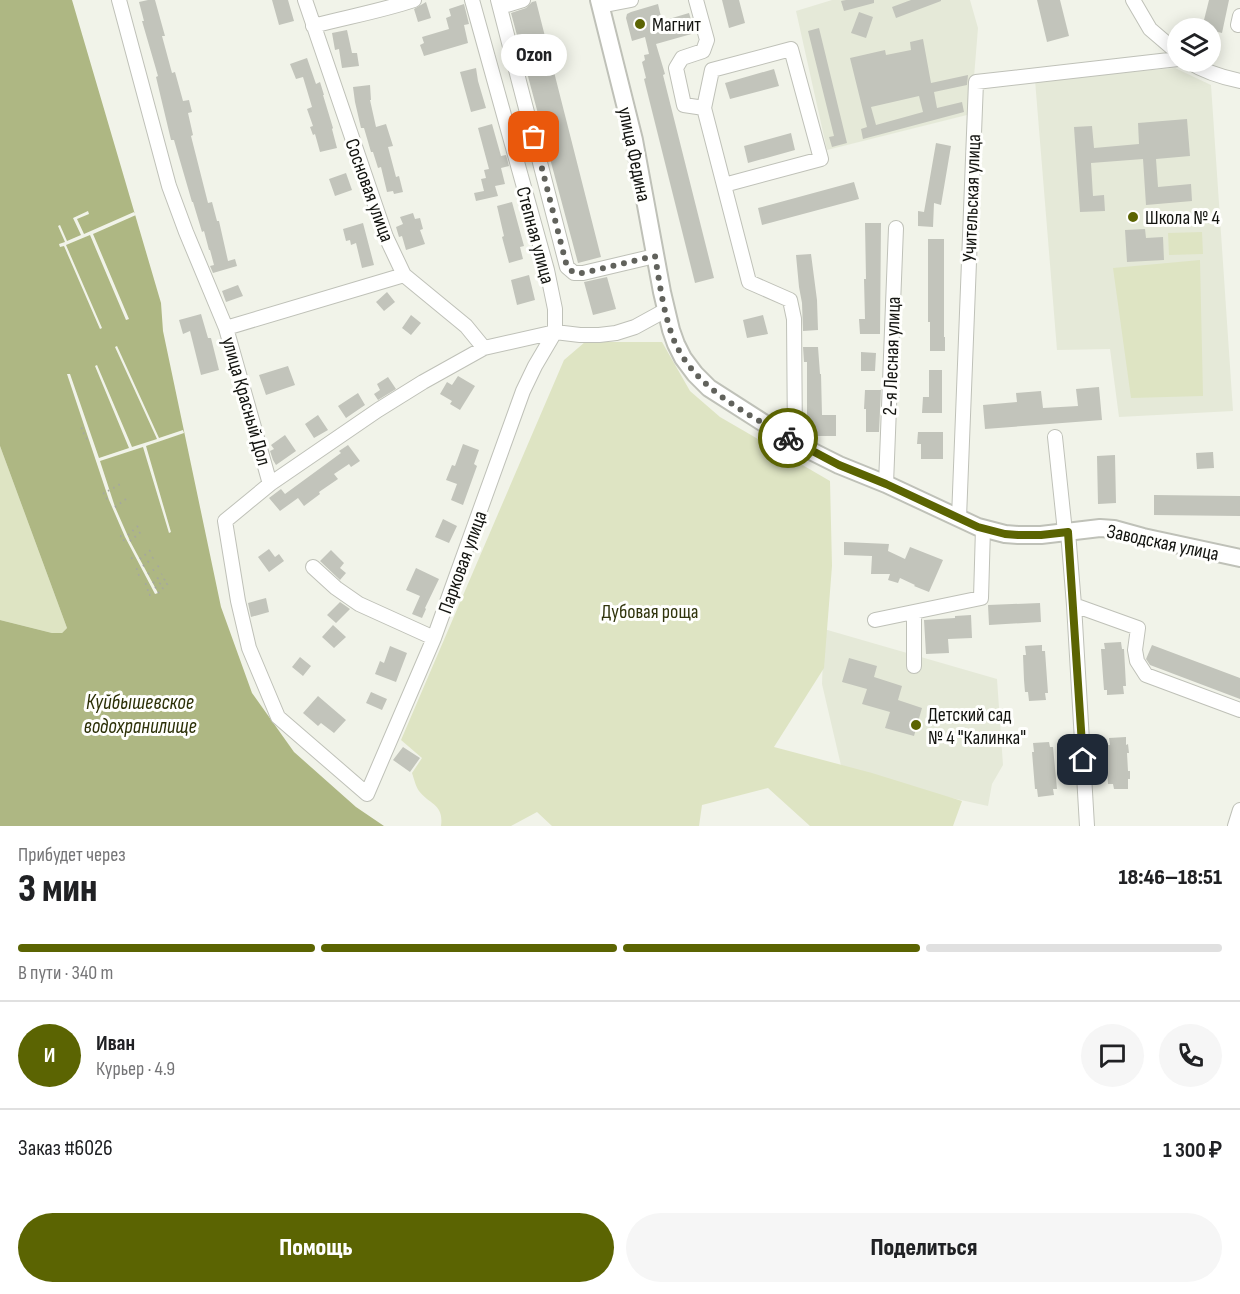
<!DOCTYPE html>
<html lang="ru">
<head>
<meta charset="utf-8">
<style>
  :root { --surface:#fff; --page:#f6f6f6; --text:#202124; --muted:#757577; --line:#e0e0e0; --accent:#5b6402 }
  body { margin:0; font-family:"Sofia Sans Condensed",sans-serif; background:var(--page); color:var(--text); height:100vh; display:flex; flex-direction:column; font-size:22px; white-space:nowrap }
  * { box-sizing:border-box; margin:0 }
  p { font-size:20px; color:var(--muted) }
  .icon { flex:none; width:33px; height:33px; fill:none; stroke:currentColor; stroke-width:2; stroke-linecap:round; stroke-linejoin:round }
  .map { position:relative; height:826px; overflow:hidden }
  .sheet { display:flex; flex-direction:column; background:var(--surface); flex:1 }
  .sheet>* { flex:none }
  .controls { position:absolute; left:1167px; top:18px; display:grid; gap:12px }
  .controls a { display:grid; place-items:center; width:54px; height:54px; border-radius:50%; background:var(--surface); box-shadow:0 3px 15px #0003; font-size:30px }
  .pin { position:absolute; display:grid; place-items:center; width:51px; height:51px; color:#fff; margin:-26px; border-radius:12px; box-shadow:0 3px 9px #0006 }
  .courier { position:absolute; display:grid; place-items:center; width:60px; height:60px; margin:-30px; border:4px solid #5b6402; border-radius:50%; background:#fff; color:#222; box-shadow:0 2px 8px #0007 }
  .bubble { position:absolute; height:42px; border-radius:21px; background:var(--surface); box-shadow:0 3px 15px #0003; font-size:20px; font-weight:800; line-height:42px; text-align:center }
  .summary em { font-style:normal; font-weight:800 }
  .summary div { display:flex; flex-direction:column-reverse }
  .summary { display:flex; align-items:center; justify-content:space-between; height:102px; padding:0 18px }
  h1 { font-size:39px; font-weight:800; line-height:45px }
  .bar { display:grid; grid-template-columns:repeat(4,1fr); gap:9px 6px; align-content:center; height:72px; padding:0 18px }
  .bar i { height:8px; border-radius:4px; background:var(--line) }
  .bar .active { background:var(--accent) }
  .bar p { grid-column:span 4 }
  .line { display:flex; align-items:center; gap:15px; padding:0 18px; border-top:2px solid var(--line) }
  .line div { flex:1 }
  .round { display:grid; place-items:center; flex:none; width:63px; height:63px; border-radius:32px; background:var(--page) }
  .button { display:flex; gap:12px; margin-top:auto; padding:12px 18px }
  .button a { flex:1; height:69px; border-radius:36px; background:var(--accent); color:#fff; font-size:24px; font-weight:800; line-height:69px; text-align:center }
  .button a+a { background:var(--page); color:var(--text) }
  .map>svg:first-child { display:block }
  .built { fill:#e5e9d8 }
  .green { fill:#dee4c3 }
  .water { fill:#aeb783 }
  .pier { fill:#f1f3e9 }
  .building { fill:#c2c4bb; fill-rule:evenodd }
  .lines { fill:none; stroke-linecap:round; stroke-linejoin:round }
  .minor-casing { stroke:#bfc1b8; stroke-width:16 }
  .major-casing { stroke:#bfc1b8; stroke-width:20 }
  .path { stroke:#a5a79f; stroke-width:2; stroke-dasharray:1.5 4.5; stroke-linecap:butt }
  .minor { stroke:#fff; stroke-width:14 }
  .major { stroke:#fff; stroke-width:16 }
  .done { stroke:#61625c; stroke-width:6; stroke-dasharray:0 10.8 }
  .route { stroke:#5b6402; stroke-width:8 }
  .poi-dot { fill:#5b6402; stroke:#fffffd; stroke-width:2 }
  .labels { text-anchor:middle; stroke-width:6; stroke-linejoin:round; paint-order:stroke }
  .poi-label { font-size:20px; fill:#131410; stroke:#fffffd; text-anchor:start }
  .street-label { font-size:20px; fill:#131410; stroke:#fffffd }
  .park-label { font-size:20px; fill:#31350d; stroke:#fffffd }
  .water-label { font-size:21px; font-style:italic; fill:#2c3007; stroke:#fffffd }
</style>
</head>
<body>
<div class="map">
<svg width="1240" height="826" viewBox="0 0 1240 826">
  <rect width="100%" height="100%" fill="#f1f3e9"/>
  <!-- built -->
  <path class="built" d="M832,0h138l8,28 -7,86 -144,36 -31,-139z
    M1175,68l36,17 22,326 -114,6 -9,-68 -53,1 -22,-270z
    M824,629l173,50 6,86 -11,19 -4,22 -145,-32 -21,-90z"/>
  <!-- green -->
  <path class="green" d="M1202,232l1,22 -34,1 -1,-22z
    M1200,260l3,136 -72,2 -18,-130z
    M585,342h77l28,49 30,26 110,64 2,85 -8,102 -50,79 98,26 90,28 -9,25h-143l-42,-38 -66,17 -3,21h-147l-15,-14 -26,14h-70c3,-22 -11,-21 -22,-35 -3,-4 -5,-12 -7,-18l10,-15 -21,-18 163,-380z
    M0,446l67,182 -5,5h-10l-52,-13z"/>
  <!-- water -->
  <path class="water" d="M0,0h72l89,303 2,28 58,276 31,86 42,59 62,55 28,19h-384v-206l52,13h10l5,-5 -67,-182z"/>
  <!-- pier -->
  <path class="pier" d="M88,211l1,3 -12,5 7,15 50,-22 2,3 -43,19 36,85 -3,1 -36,-85 -24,10 36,83 -2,1 -36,-83 -4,1 -1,-3 6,-2 -7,-16 2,-1 7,16 14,-6 -8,-17z
    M117,346l42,92 24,-8 1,3 -38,13 25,86 -2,1 -26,-86 -43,14 15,46 15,34 28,52 -3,1 -30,-57 -16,-37 -42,-126h3l29,84 30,-10 -34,-82 2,-1 35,82 25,-8 -42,-92z"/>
  <!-- building -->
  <path class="building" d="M148,0h7l10,36h-3l10,37 3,-1 8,29 6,-1 3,12 -4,1 5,22 -2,1 17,67 4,-1 5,19h2l9,40 7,-2 2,7 -24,7 -3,-7 4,-1 -4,-15h-1l-5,-19 -2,1 -9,-30h-1l-18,-62h-3l-15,-63 2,-1 -16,-55h2l-5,-19z
    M272,0h16l6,21 -15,4z
    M722,0h17l6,23 -16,5z
    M846,0h28v3l-30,8 -3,-10z
    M911,0h30v1l-45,17 -4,-11z
    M1037,0h23l9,36 -22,6z
    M1209,0h20l-7,33 -12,-3v-2h-8z
    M536,1l65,256 -23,6 -67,-250 15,-5 6,-6z
    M426,2l5,16 -13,4 -4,-13z
    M464,4l5,20 -5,1 4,18 -44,13 -4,-11 4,-2 -2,-6 27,-8 -3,-11 5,-2 -2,-7z
    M658,4l4,17 27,-8 6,20 -39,11 9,30 -2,1 51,203 -19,5 -51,-204 2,-1 -4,-16 3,-2 -1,-5 5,-1 -4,-17 -13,4 -6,-23 1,-4 4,-2z
    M859,12l14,5 -7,21 -15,-5z
    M819,28l28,115 -15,4 -3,-10 5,-1 -26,-105z
    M347,30l5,23h5l2,13 -17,2 -3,-19 -4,1 -3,-17z
    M923,39l8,44 37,-8 -1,10 -33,7 3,16 25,-6 2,10 -101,27 -2,-10 6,-2 -17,-69 35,-8 1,5 25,-5 -1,-8zM919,96l4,16 -47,13 -5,-18z
    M307,58l9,26 4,-2 4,13h-1l10,33 -1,1 5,19 -17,4 -5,-18 -2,1 -3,-8 3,-1 -6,-17 5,-2 -9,-30 -7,2 -6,-15z
    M476,68l2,13 8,27 -15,4 -11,-40z
    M774,69l5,17 -49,13 -5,-16z
    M370,85l1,15h-1l6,27 10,-3 7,22 -5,1 8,30 3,-1 4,16 -9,2 -1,-3 -6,1 -6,-25 -3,1 -5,-16h-2l-7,-24h-3l-6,-26 -2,-15z
    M1187,119l3,37 -34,3 2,28 33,-3 1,17 -46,4 -3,-46 -52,4 2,33 11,-1 1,16 -25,1 -6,-85 18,-1 2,22 45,-4 -1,-21z
    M492,124l9,32 5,-1 3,11 -8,2 4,16 -10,2 3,10 -22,5 -2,-8 10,-2 -3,-12 5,-1 -2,-8 5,-1 -11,-41z
    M791,133l4,17 -47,13 -4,-17z
    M936,143l15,3 -10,59 -7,-2 -1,24 -15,-1v-15l6,1z
    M346,173l6,17 -17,6 -6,-17z
    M854,182l5,17 -97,26 -4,-17z
    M512,202l12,44 -4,1 3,12 -14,4 -7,-26 2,-1 -7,-30z
    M413,213l2,6 5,-1 3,11 -3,1 5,14 -19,6 -4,-14 -3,1 -3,-10 7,-3 -3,-7z
    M363,223l11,42 -12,3 -6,-25 -5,2 -1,-5 -4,1 -3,-12z
    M865,223h16l-1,111h-20l-1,-15h6l-1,-40h2z
    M1145,229l1,9 17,-1 1,23 -37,2 -2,-32z
    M928,239h16v98h1v14h-15v-29h-2z
    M811,254l6,46 1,30 -15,1 -1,-28 -3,-16 -3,-32z
    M529,275l6,25 -18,5 -6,-25z
    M607,277l9,32 -23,6 -9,-33z
    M238,285l5,11 -17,6 -4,-11z
    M387,292l8,10 -11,9 -8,-9z
    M201,314l7,24h3l8,32 -18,5 -11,-44 -7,3 -4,-14z
    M411,315l10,8 -10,12 -9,-7z
    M763,315l5,19 -21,4 -4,-18z
    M803,347h15l2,27h1l1,41h14v21h-21v-8h-8v-66h-3z
    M861,352l15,1 -1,18h-14z
    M288,366l7,19 -29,10 -7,-20z
    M929,370h13v43h-20l1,-16h6z
    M458,376l17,10 -15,24 -10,-6 2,-3 -12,-7 7,-12 5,3z
    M388,377l8,12 -18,11 -4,-6 6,-4 -3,-6z
    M1099,387l3,33 -117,9 -2,-24 34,-3 -1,-9 25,-2 2,17 35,-2 -2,-17z
    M865,390h16l-2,42h-13v-23h-2z
    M358,393l7,12 -19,13 -8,-12z
    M318,415l10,15 -14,8 -9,-14z
    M918,432h25v27h-22v-15h-4z
    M285,435l11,16 -20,14 -3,-5 -3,-9 4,-2 -3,-4z
    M463,444l16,6 -5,14 3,2 -14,39 -12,-5 6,-16 -11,-4 6,-15 3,1z
    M348,445l12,16 -9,6 -2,-3 -15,10 4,5 -19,13 1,2 -16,12 -6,-8 -18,13 -11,-13 12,-9 4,5 56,-41 -2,-2z
    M1213,452l1,16 -17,1 -1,-16z
    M1115,455l1,48 -18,1 -1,-48z
    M1154,495l86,1v20l-86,-1z
    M443,519l14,7 -8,17 -14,-6z
    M844,542l45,2 -1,7 17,8 5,-12 33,13 -14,32 -15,-6 1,-1 -15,-7 -2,5 -10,-3 2,-6h-19l1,-18 -28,-1z
    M269,549l6,8 4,-3 5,7 -15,11 -11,-15z
    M331,550l13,13 -4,5 6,5 -6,7 -20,-19z
    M416,568l23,11 -14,29 1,1 -4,9 -10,-4 8,-18 -14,-6z
    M266,598l3,14 -18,5 -3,-14z
    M340,602l10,7 -14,14 -9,-8z
    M1040,603l1,19 -52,3 -1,-20z
    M971,615l1,23 -24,1 1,14 -23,1 -2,-34 31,-2v-2z
    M333,625l13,12 -12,11 -12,-11z
    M1121,642l1,7h2l2,37h-3l1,8 -17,1v-5h-3l-3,-41h4l-1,-6z
    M1042,645v6h3l3,42h-3l1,7 -17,1 -1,-9h-3l-1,-12 -1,-25h3l-1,-9z
    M1152,645l88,33v21l-90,-34 -4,-6z
    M390,646l17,7 -11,29 -21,-8 5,-13 4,2z
    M300,657l11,9 -8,10 -11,-9z
    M849,658l28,8 -3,11 28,9 -4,14 24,8 -8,28 -29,-8 5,-16 -28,-8 5,-15 -25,-7z
    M371,692l16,7 -5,11 -16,-7z
    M318,696l28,24 -12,13 -13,-10 -3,3 -15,-13z
    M1126,737v8l2,-1 1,9h-2l1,18h2v8h-2v10h-14l-1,-5h-5l-2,-39h4l-1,-7z
    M1049,742l1,5h3l4,42h-4l1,6 -16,2 -1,-8h-2l-3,-37h2l-1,-9z
    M403,747l17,11 -10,14 -17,-12z"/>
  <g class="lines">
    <!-- minor casing -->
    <g class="minor-casing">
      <path id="minor" d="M119,0l50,186 17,46 40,96 44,156 108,-74 45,-28 61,-34 71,-16 25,3h19l17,-2 19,-6 31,-17
        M305,0l81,237 18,38 62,51 18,22
        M498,0l69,267 7,6h9l72,-17
        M696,0l11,40 -4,11 -21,7 -6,10 8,37 20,3 45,174 41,18 4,19 1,124
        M1133,0l17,29 28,24
        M600,6l31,-6
        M500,7l23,-7
        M1238,25l2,-9
        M313,26c34,-9 68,-15 101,-26
        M1189,62c16,10 32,15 51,19
        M704,108l8,-38 79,-21 30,110 -97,26
        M226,328l178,-53
        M1055,437l10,95
        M270,484l-45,37 13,80 11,47 29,69 89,77 67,-156 89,-247 12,-25 20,-34v-23l-8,-39 -75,-270
        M886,484l10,-256
        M959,518l17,-436 202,-23
        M1068,532l6,73 13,221
        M313,567l23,21 23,16 75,34
        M1074,605l64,23 -3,22 2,11 9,14 94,35
        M875,620l106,-22 2,-70
        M914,666v-54
        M1235,826l5,-16"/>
    </g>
    <!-- major casing -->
    <g class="major-casing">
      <path id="major" d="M599,0l35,140 28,152 9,38 5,14 7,14 12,16 14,14 86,55 44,22 47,19 92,43 27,7 13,1h23l59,-7 14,1 29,8 97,21"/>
    </g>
    <!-- path -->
    <path class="path" d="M81,428l4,2
      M83,433l4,2
      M86,438l3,2
      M108,491l14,-8
      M103,493l4,2
      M106,498l3,2
      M115,507l11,-8
      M128,535l11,-10
      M120,536l5,1
      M123,540l4,1
      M130,541l13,-11
      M131,558l5,1
      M140,559l12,-10
      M143,566l12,-10
      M136,569h5
      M148,574l12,-9
      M138,575l6,-1
      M153,583l9,-9
      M145,584h4
      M155,588l11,-10
      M147,590h5
      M158,593l10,-10
      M149,595l6,-1"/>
    <!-- minor -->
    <use href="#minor" class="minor"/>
    <!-- major -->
    <use href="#major" class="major"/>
  </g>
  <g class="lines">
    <!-- done -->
    <path class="done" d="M534,137l33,130 7,6h9l72,-17c5,29 9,62 21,89 22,45 71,68 112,93"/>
    <!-- route -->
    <path class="route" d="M788,438l51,27 47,19 92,43 27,7 13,1h23l27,-3 15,228"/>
  </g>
  <!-- markers -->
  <g class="poi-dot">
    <circle cx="640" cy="24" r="6"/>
    <circle cx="1133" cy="217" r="6"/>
    <circle cx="916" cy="725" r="6"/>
  </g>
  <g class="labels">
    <!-- poi labels -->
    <g class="poi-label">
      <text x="652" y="31">Магнит</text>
      <text x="1145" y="224">Школа № 4</text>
      <text x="928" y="721">Детский сад<tspan x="928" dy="23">№ 4 "Калинка"</tspan></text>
    </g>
    <!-- street labels -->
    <g class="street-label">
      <text transform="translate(635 154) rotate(78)" y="7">улица Федина</text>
      <text transform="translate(370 190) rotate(70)" y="7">Сосновая улица</text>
      <text transform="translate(971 198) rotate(-88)" y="7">Учительская улица</text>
      <text transform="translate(536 235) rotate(75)" y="7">Степная улица</text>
      <text transform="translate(891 356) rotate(-88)" y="7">2-я Лесная улица</text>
      <text transform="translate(247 401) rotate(74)" y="7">улица Красный Дол</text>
      <text transform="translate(1163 542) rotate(12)" y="7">Заводская улица</text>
      <text transform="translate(462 562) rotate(-70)" y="7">Парковая улица</text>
    </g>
    <!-- park labels -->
    <g class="park-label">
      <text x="650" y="618">Дубовая роща</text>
    </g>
    <!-- water labels -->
    <g class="water-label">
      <text x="140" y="709">Куйбышевское<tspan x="140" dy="24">водохранилище</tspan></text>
    </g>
  </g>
</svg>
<div class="controls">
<a><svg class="icon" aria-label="layers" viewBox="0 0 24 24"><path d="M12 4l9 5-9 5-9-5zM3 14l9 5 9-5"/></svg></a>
</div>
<div class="pin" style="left:534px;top:137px;background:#ea580c"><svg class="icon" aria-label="bag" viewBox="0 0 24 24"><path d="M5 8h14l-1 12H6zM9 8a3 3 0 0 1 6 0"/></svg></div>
<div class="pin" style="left:1083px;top:760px;background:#1f2937"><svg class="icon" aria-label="home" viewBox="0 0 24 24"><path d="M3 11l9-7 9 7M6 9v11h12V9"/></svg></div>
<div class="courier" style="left:788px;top:438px"><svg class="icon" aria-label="bike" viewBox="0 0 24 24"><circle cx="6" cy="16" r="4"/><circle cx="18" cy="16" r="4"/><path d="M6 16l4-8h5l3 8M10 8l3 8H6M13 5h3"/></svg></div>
<div class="bubble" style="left:501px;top:34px;width:66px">Ozon</div>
</div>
<section class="sheet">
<div class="summary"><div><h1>3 мин</h1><p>Прибудет через</p></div><em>18:46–18:51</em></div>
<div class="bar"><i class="active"></i><i class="active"></i><i class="active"></i><i></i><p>В пути · 340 m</p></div>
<div class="line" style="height:108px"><b class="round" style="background:var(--accent);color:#fff">И</b><div><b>Иван</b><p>Курьер · 4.9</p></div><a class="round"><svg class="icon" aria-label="chat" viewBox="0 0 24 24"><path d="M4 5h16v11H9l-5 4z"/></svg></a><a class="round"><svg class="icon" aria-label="phone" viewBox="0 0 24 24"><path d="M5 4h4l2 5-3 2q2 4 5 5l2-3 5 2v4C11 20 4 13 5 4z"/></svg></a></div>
<div class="line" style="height:78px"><div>Заказ #6026</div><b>1 300 ₽</b></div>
<div class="button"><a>Помощь</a><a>Поделиться</a></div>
</section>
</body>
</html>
